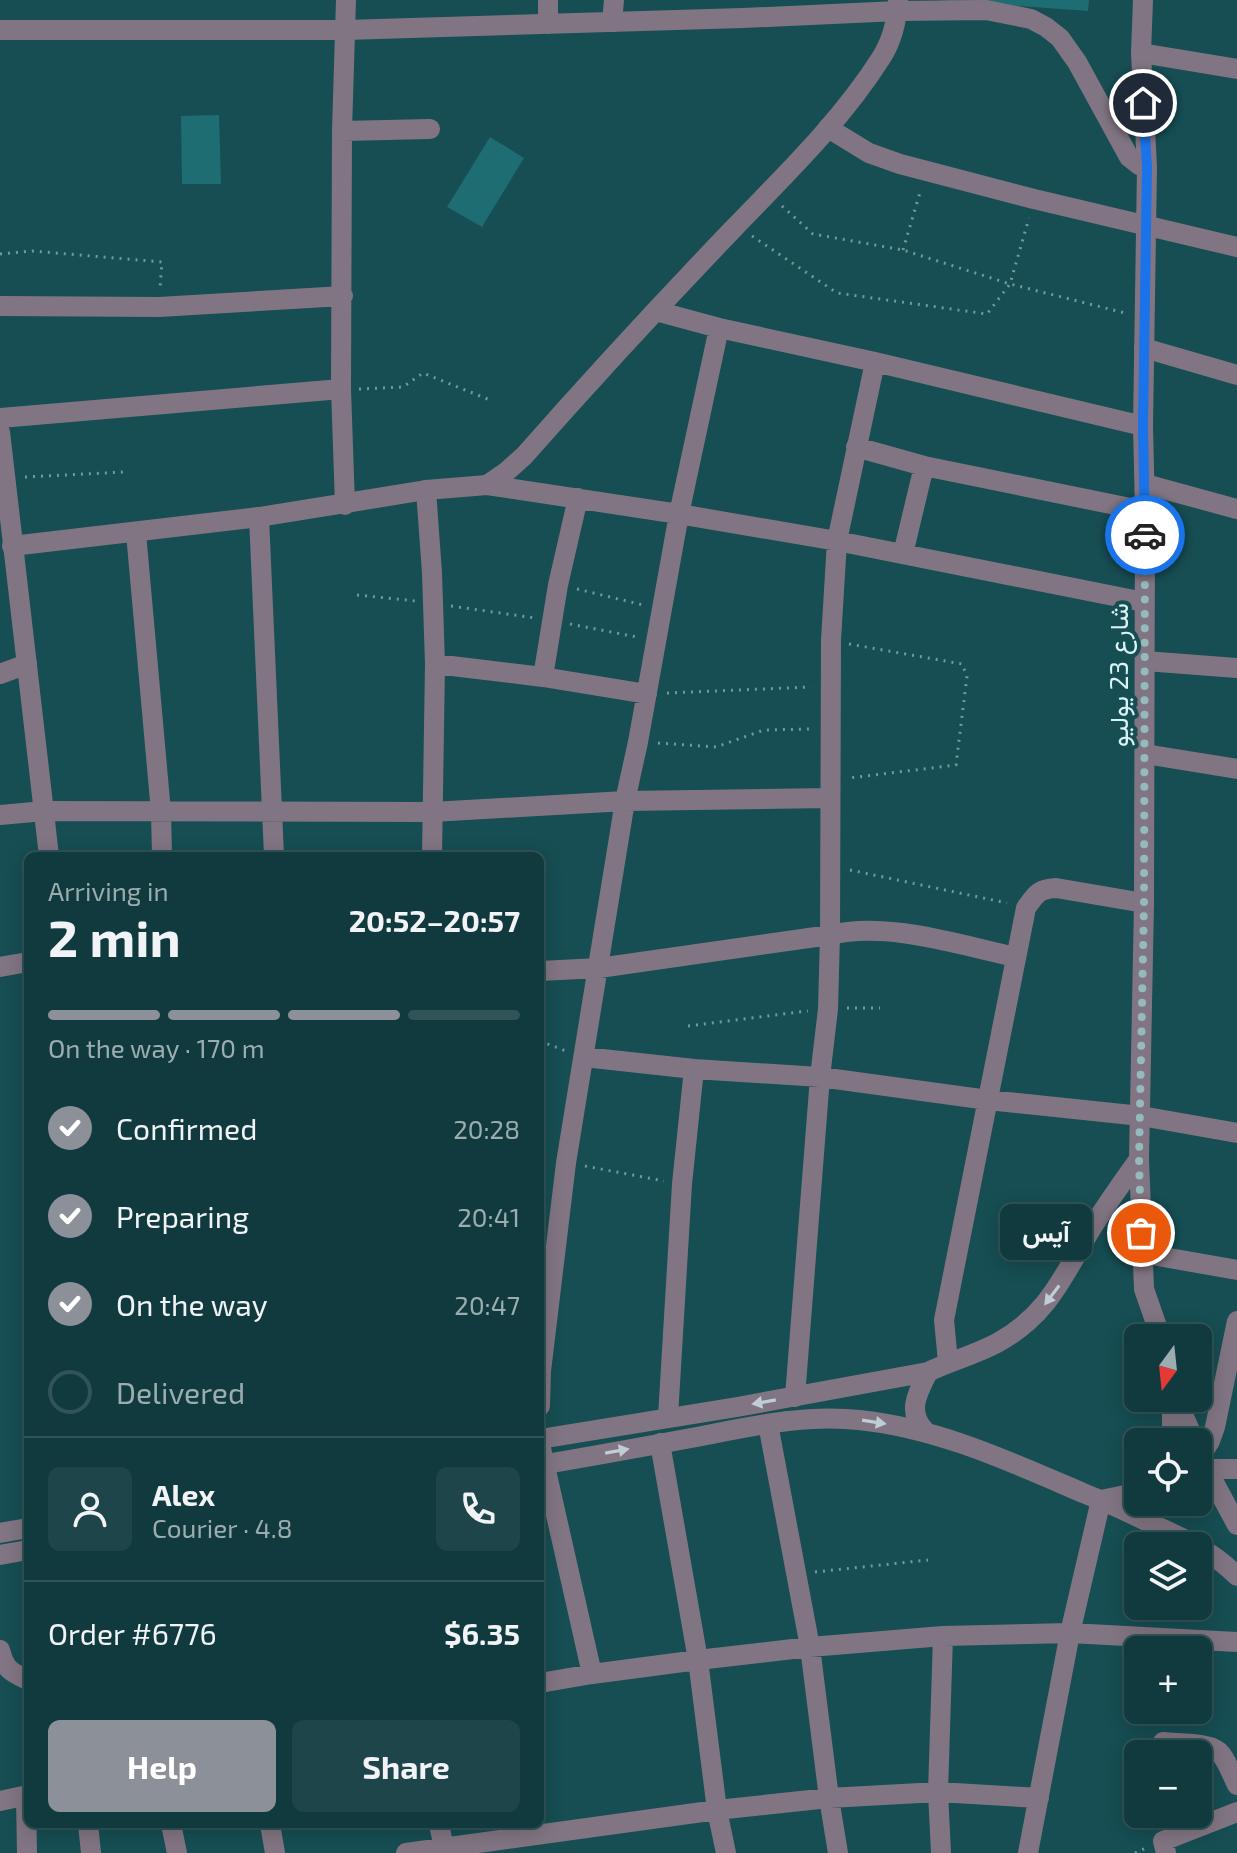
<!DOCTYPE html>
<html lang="en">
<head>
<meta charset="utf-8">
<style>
  :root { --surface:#103a3e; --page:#1e4549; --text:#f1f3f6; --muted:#9cadb0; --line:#305458; --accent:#8c9099 }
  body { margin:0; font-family:"Exo 2",Vazirmatn,sans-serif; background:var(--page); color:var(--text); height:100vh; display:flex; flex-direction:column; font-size:30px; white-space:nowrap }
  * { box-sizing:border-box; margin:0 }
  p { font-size:26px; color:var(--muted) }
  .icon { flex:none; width:44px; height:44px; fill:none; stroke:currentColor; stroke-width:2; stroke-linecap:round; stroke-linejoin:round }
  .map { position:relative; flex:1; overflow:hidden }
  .side { position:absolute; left:24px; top:852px; width:520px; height:976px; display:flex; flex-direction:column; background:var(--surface); border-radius:12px; box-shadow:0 4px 20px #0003,0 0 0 2px var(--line) }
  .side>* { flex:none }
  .needle { width:52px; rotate:195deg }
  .tools { position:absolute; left:1124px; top:1324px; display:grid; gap:16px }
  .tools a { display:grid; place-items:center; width:88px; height:88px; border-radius:12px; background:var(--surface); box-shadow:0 4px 20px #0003,0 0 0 2px var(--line); font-size:40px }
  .pin { position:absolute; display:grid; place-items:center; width:68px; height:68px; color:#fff; margin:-34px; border:4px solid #fff; border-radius:50%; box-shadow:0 2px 8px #0007 }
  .courier { position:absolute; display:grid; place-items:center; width:80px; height:80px; margin:-40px; border:6px solid #1a73e8; border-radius:50%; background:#fff; color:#222; box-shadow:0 2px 10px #0007 }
  .bubble { position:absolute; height:56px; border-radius:12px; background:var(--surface); box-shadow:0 4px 20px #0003,0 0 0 2px var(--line); font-size:26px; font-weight:700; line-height:56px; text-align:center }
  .headline em { font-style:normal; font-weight:700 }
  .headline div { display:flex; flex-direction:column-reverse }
  .headline { display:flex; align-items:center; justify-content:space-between; height:136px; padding:0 24px }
  h1 { font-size:52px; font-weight:700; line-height:60px }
  .bar { display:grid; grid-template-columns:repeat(4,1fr); gap:12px 8px; align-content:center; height:96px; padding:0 24px }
  .bar i { height:10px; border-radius:6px; background:var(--line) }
  .bar .selected { background:var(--accent) }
  .bar p { grid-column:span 4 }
  .line { display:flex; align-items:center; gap:20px; padding:0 24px; border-top:2px solid var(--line) }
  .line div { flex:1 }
  .round { display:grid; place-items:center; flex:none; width:84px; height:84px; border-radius:12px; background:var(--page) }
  ol { padding:0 24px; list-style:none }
  li { display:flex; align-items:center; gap:24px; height:88px }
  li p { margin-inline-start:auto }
  li .icon { padding:8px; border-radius:50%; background:var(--accent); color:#fff; stroke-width:4 }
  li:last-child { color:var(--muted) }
  li i { width:44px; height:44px; border:4px solid var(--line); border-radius:50% }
  .button { display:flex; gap:16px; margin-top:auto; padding:16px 24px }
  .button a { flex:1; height:92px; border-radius:12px; background:var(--accent); color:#fff; font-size:32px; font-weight:700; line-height:92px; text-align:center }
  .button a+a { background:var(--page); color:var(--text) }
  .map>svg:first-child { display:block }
  .green { fill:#1d6d73 }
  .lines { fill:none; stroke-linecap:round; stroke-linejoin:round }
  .path { stroke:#709a9e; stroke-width:3; stroke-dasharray:2 6; stroke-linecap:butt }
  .minor { stroke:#827583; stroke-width:20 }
  .tertiary { stroke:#827583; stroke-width:20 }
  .oneway { fill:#bfced4 }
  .done { stroke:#95babd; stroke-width:8; stroke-dasharray:0 14.4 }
  .route { stroke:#1a73e8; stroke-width:10 }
  .labels { text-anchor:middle; stroke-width:8; stroke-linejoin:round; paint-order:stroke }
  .street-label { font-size:26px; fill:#d9f4f6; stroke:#164e53 }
</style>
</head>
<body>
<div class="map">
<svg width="1237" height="1853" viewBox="0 0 1237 1853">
  <rect width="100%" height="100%" fill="#164e53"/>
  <!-- green -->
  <path class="green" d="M937,0h152l-1,11z
    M219,115l2,69h-39l-1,-68z
    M490,137l34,21 -42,69 -35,-20z"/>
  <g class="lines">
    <!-- path -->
    <path class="path" d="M782,206l31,28 90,16 107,34 115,29
      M752,236l85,57 150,21 23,-30 19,-66
      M903,250l18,-61
      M0,254l32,-3 130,11 -2,26
      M359,389l44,-2 20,-14 67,27
      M25,477l100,-5
      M577,589l66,16
      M357,595l59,6
      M451,606l84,12
      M570,624l67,13
      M849,644l113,20 5,12 -11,89 -107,13
      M667,693l144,-6
      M658,743l58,4 48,-17 48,-1
      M850,870l157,33
      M847,1008h33
      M688,1026l120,-15
      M540,1041l26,10
      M585,1166l79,15
      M815,1572l113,-12
      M1135,1853l11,-5"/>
    <!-- minor -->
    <path class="minor" d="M548,0v24
      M612,22l2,-22
      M1141,53l96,16
      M828,128l41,25 31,11 134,35 203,48
      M342,131l88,-2
      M0,306l159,1 184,-11
      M656,311l63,17 156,34 268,64
      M1144,348l93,27
      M0,418l341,-29
      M856,447l68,19 221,45
      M1145,484l92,25
      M487,485l192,29 158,27 307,61
      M426,490l6,83 3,91 -3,192
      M345,505l-4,-116 1,-258 4,-131
      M259,517l15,339
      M136,533l25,279 1,44
      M903,554l21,-88
      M1145,661l92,7
      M435,664l108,13 104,17
      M0,674l27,-10
      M543,677l15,-92 20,-87
      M1145,754l92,15
      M0,815l44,-4 388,1 193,-11 205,-3
      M0,967l28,-5
      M540,971l59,-3 231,-33c57,-14 129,10 186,22
      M584,1057l110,12 126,8 168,23 153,16 96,17
      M1141,1253l96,17
      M948,1362l-4,-42 82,-412c10,-14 12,-19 30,-20l88,15
      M795,1397l25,-320 8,-68 2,-74 1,-295 6,-99 38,-179
      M540,1406l1,-35 25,-208 59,-362 13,-59 41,-228 40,-186
      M668,1417l14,-233 12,-115
      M768,1424l42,223 19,151 9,55
      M660,1443l38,217 19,150 9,43
      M540,1444l52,230
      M1201,1455l9,-14 5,-14 22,-106
      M1207,1469h30
      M0,1650c5,19 10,22 28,30
      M540,1683l52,-9 106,-14 112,-13 133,-11 127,-3 167,9
      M1163,1742c14,2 50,0 58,12 7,9 11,21 16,31
      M26,1796l1,57
      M0,1801l28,-6
      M88,1824l3,29
      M171,1824l6,29
      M270,1824l5,29
      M439,1824l6,29
      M406,1853l311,-43 112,-12 109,-6 101,6
      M941,1853l-3,-61 5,-156
      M1028,1853l42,-220 31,-133
      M1166,1853l-3,-12 74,-29"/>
    <!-- tertiary -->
    <path class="tertiary" d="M1143,0l-2,53 6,114 -4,259 2,85 -1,392 -5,256 5,130 17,49
      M0,30h345l398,-12 155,-7 88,-1 45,9 15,8 14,11 17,24 52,95 10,8 8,2
      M0,432l49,424
      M12,546l247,-29 167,-27 61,-5 19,-13 18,-16c68,-77 139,-154 210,-228 52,-54 107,-107 147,-170 11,-17 16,-38 17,-58
      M1179,1398l6,21 10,23
      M1172,1402v40
      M925,1431c-19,-19 -7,-39 3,-59
      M540,1439l197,-32 191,-35c22,-11 47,-17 69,-29 48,-26 64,-62 90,-107 16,-27 34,-52 52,-77
      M1198,1448l12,27 27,50
      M540,1465c54,-9 108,-19 162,-29 51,-10 105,-22 157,-16 79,8 152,42 224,73 23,9 45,19 67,30 34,16 60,26 87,53
      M1101,1500l24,-5 13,-6
      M0,1533l28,-5
      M0,1555l28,-5"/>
  </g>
  <!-- one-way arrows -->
  <defs><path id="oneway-solid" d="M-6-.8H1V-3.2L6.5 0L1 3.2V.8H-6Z" transform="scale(2)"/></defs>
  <g class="oneway">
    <use href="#oneway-solid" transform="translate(1052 1295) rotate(127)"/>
    <use href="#oneway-solid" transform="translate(764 1402) rotate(170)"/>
    <use href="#oneway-solid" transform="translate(874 1422) rotate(9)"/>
    <use href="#oneway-solid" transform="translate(617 1451) rotate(-10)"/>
  </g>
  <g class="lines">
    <!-- done -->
    <path class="done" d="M1141,1233l-2,-74 5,-256 1,-368"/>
    <!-- route -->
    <path class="route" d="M1143,103l4,64 -4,259 2,109"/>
  </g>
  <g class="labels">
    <!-- street labels -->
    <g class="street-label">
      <text transform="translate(1119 675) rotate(-90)" y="9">شارع 23 يوليو</text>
    </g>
  </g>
</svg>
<div class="tools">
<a><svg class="needle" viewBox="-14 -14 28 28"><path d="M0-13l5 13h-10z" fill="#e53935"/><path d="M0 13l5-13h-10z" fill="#9cadb0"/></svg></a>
<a><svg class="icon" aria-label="locate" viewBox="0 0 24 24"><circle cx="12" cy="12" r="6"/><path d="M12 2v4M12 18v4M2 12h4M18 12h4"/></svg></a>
<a><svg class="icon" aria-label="layers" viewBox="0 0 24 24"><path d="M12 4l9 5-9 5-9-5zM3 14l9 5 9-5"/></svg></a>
<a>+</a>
<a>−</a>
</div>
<div class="pin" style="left:1141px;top:1233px;background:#ea580c"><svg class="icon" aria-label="bag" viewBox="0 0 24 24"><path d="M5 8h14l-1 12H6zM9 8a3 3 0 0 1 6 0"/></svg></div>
<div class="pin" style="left:1143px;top:103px;background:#1f2937"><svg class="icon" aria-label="home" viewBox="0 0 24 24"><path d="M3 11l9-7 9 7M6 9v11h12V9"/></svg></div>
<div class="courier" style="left:1145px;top:535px"><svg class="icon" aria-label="car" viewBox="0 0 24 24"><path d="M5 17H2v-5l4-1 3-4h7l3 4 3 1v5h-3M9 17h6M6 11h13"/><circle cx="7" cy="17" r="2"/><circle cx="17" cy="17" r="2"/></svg></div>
<div class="bubble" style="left:1000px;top:1204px;width:92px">آيس</div>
<section class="side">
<div class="headline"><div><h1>2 min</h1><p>Arriving in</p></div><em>20:52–20:57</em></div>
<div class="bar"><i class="selected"></i><i class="selected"></i><i class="selected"></i><i></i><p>On the way · 170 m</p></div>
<ol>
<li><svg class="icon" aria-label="check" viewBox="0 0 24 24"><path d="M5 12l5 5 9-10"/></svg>Confirmed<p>20:28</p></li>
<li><svg class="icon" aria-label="check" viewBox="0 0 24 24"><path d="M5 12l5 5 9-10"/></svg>Preparing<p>20:41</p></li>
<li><svg class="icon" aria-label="check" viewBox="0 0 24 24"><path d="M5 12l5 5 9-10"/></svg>On the way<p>20:47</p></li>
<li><i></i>Delivered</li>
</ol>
<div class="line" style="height:144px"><a class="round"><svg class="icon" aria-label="person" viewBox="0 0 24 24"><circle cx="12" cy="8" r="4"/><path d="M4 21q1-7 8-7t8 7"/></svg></a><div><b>Alex</b><p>Courier · 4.8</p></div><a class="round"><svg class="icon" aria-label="phone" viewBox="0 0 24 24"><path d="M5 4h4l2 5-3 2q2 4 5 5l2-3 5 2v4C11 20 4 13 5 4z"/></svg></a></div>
<div class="line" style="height:104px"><div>Order #6776</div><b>$6.35</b></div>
<div class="button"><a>Help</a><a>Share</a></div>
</section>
</div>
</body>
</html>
